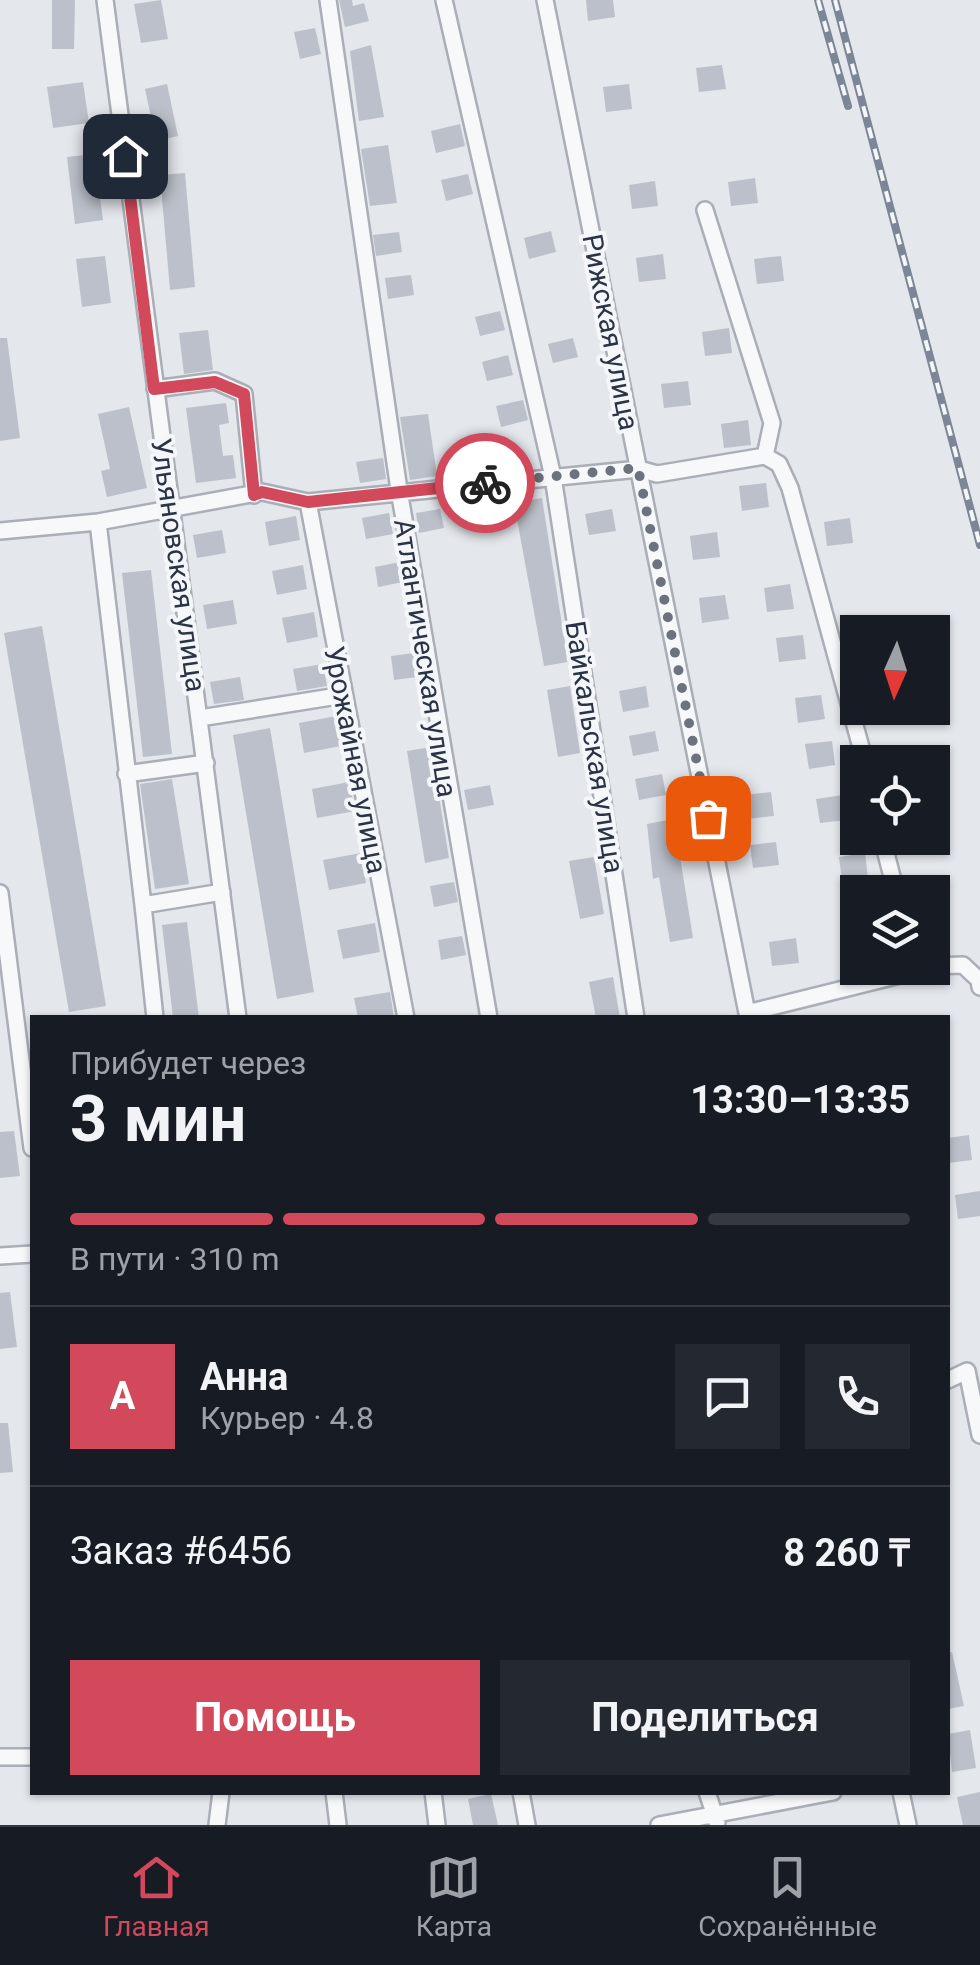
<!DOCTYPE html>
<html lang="ru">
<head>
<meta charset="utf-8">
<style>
  :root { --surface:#171b24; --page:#242831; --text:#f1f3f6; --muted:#9ea1a6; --line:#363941; --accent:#d1495b }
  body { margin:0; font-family:Roboto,sans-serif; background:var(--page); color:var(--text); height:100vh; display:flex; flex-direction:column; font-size:38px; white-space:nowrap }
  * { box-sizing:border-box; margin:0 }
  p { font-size:32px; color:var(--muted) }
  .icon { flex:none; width:55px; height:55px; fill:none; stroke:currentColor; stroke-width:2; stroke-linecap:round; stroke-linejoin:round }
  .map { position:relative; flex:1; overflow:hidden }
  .panel { position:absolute; left:30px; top:1015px; width:920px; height:780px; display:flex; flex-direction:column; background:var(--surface); border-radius:0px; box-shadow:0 2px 8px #0004 }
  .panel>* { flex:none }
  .needle { width:65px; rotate:183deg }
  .controls { position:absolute; left:840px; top:615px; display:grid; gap:20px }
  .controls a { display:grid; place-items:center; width:110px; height:110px; border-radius:0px; background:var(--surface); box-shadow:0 2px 8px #0004; font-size:50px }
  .pin { position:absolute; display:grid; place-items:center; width:85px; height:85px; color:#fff; margin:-42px; border-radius:20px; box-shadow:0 5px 15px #0006 }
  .courier { position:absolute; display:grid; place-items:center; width:100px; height:100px; margin:-50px; border:8px solid #d1495b; border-radius:50%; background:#fff; color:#222; box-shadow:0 2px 12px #0007 }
  .overview em { font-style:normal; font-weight:700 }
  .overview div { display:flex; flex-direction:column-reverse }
  .overview { display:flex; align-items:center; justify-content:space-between; height:170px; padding:0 40px }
  h1 { font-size:65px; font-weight:700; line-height:75px }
  .bar { display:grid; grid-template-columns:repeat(4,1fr); gap:15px 10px; align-content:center; height:120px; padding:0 40px }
  .bar i { height:12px; border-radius:8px; background:var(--line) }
  .bar .active { background:var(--accent) }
  .bar p { grid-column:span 4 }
  .line { display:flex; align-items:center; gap:25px; padding:0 40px; border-top:2px solid var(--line) }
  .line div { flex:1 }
  .round { display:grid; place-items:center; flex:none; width:105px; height:105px; border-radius:0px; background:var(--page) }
  .primary-button { display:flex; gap:20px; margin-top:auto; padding:20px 40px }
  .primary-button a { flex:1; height:115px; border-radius:0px; background:var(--accent); color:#fff; font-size:40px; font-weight:700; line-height:115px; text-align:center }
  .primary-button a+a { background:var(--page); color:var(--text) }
  .tab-bar { display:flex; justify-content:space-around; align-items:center; height:140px; border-top:2px solid var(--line); background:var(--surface); font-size:28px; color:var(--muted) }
  .tab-bar a { display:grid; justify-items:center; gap:5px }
  .tab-bar .active { color:var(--accent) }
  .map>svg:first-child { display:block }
  .building { fill:#bbc0ca }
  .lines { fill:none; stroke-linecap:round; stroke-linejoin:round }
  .street-casing { stroke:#a9aeb7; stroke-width:20 }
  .street { stroke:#f7f8fa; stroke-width:15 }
  .rail-casing { stroke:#7d8696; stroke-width:8 }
  .rail { stroke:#f4f6f9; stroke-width:4; stroke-dasharray:11; stroke-linecap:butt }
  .done { stroke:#6c737f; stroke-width:10; stroke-dasharray:0 18 }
  .route { stroke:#d1495b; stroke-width:12 }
  .labels { text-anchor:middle; stroke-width:8; stroke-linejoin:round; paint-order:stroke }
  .street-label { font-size:28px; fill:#2b3445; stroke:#f4f6f9 }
</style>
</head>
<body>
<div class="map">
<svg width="980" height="1825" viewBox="0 0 980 1825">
  <rect width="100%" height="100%" fill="#e4e7ec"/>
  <!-- building -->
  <path class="building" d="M52,0h23l-1,49h-22z
    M161,0l7,39 -27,4 -7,-39z
    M339,0h13l1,6 11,-3 5,18 -24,6z
    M586,0h27l2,17 -27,4z
    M315,28l6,26 -21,5 -6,-27z
    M371,45l13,72 -25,4 -9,-70z
    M722,65l4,24 -27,3 -3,-24z
    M83,82l6,41 -36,5 -6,-41z
    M167,84l11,52 -22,5 -11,-52z
    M629,84l3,25 -26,3 -3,-25z
    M460,124l5,22 -29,7 -5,-22z
    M388,145l9,58 -27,3 -9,-57z
    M94,154l9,66 -28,4 -8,-67z
    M185,173l10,114 -25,3 -10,-115z
    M468,174l5,20 -27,7 -5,-21z
    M755,178l3,25 -27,3 -3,-24z
    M655,181l3,25 -26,3 -3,-24z
    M551,231l5,21 -27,7 -5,-21z
    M399,232l3,20 -26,4 -3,-21z
    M663,254l3,25 -27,3 -3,-24z
    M105,256l6,47 -29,4 -6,-48z
    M781,256l3,25 -27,3 -3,-25z
    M411,275l3,20 -26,4 -3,-21z
    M500,311l5,19 -25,6 -5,-19z
    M729,328l3,25 -27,3 -3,-24z
    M208,330l5,40 -29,4 -5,-41z
    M0,338h7l13,100 -20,3z
    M573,338l5,19 -25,6 -5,-19z
    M508,355l5,20 -26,6 -5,-19z
    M688,381l3,24 -27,3 -3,-24z
    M523,400l5,20 -27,7 -5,-21z
    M226,403l3,20 -10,2 4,31 10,-1 3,23 -40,5 -10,-75z
    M129,407l18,81 -40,9 -6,-26 9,-2 -12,-55z
    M428,414l9,62 -27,4 -10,-63z
    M748,420l3,25 -27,3 -3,-24z
    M383,458l3,21 -26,4 -4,-21z
    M766,483l3,24 -27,4 -3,-25z
    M542,498l26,164 -24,4 -30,-163z
    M440,509l4,19 -25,5 -3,-20z
    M612,509l4,22 -27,4 -4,-21z
    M389,513l4,21 -27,5 -4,-21z
    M296,516l4,24 -31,6 -4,-24z
    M850,518l3,25 -26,3 -3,-24z
    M222,530l4,23 -29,5 -4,-23z
    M717,532l3,25 -27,3 -3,-24z
    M400,562l3,20 -25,5 -3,-20z
    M303,565l4,24 -30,6 -5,-24z
    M151,570l21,184 -29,3 -21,-184z
    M790,584l4,25 -27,3 -3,-24z
    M725,595l4,24 -27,4 -3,-25z
    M233,600l4,24 -30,5 -4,-24z
    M314,612l4,25 -31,6 -5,-25z
    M42,626l64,380 -37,6 -65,-379z
    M803,635l3,24 -27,3 -3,-24z
    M414,653l3,24 -23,3 -3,-24z
    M323,664l4,22 -30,5 -4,-22z
    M240,677l4,23 -30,4 -4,-22z
    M570,686l10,67 -22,4 -11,-67z
    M646,686l3,21 -26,5 -4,-21z
    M821,695l4,24 -27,4 -3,-25z
    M336,716l5,30 -37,7 -5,-30z
    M270,728l44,264 -37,7 -44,-264z
    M655,731l4,20 -26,5 -4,-20z
    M832,741l3,24 -26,4 -4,-25z
    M431,747l18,111 -24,5 -18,-112z
    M662,774l4,21 -27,5 -4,-21z
    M172,779l17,105 -34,5 -15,-105z
    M349,782l6,29 -38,7 -5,-29z
    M490,785l4,20 -26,5 -4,-20z
    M771,792l3,24 -27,3 -3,-24z
    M843,795l3,25 -26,3 -4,-24z
    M674,819l19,119 -23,4 -11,-65 -6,2 -6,-55z
    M776,842l3,23 -26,3 -3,-23z
    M361,853l5,30 -37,7 -6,-30z
    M865,853l3,25 -26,3 -3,-24z
    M594,857l10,57 -24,5 -11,-58z
    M454,882l4,20 -24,5 -4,-21z
    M187,922l12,96h-26l-11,-93z
    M375,923l5,29 -37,7 -6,-29z
    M462,936l4,19 -25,5 -3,-20z
    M796,938l3,25 -27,3 -3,-24z
    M613,977l7,41h-24l-7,-36z
    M390,992l4,26h-36l-4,-20z
    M14,1131l6,45 -20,2v-46z
    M969,1135l3,25 -24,3v-25z
    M980,1191v25l-22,3 -3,-24z
    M10,1292l7,55 -17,2v-56z
    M0,1423h8l5,49 -13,1z
    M952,1652l12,54 -16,3v-56z
    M970,1730l6,38 -24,4 -4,-38z
    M980,1792v33h-17l-6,-28z
    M491,1794l7,31h-25l-5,-26z"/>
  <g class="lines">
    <!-- street casing -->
    <g class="street-casing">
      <path id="street" d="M105,0l133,1018
        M328,0l71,490 90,528
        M444,0l109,477 83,541
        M545,0l203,1018
        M705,210l67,213 -7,33 14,8 11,24 75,274
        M155,389l60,-8 29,13 10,101
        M308,502l98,516
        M98,522l45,383
        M0,531l98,-9 164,-30 46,10 331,-33 18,5 108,-18
        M200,718l144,-23
        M126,774l80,-11
        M882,838l14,54
        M0,893l32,255
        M932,966l31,-1 16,15 1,7
        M747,1013l181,-45
        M155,1018l-12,-113 79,-13
        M0,1256l32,-2
        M948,1380l19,-9 13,64
        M0,1757h32
        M334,1792l4,33
        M433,1792l4,33
        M521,1792l6,33
        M707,1792l10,30
        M901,1792l7,33
        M217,1825l4,-33
        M659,1825l174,-33"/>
    </g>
    <!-- street -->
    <use href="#street" class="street"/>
    <!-- rail casing -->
    <g class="rail-casing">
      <path id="rail" d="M818,0l30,106
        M835,0l145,545"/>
    </g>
    <!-- rail -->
    <use href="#rail" class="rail"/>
  </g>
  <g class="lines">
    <!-- done -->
    <path class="done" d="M485,483l153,-15 70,350"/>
    <!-- route -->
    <path class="route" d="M125,156l29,233 61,-7 29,12 10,101 8,-3 46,10 177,-19"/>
  </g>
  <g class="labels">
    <!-- street labels -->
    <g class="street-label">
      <text transform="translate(611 332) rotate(79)" y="10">Рижская улица</text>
      <text transform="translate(179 565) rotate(82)" y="10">Ульяновская улица</text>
      <text transform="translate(426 658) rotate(81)" y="10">Атлантическая улица</text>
      <text transform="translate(595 747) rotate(81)" y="10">Байкальская улица</text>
      <text transform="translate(356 760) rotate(79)" y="10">Урожайная улица</text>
    </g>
  </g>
</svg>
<div class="controls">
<a><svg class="needle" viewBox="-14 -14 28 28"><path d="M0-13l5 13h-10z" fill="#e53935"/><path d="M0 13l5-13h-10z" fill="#9ea1a6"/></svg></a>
<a><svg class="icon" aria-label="locate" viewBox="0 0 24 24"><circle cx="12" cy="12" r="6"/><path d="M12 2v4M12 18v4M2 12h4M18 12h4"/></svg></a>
<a><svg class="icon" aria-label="layers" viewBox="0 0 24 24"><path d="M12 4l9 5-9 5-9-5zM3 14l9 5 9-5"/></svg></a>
</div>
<div class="pin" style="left:708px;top:818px;background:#ea580c"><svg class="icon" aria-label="bag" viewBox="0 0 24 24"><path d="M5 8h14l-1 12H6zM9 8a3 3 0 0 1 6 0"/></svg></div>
<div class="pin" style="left:125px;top:156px;background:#1f2937"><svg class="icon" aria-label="home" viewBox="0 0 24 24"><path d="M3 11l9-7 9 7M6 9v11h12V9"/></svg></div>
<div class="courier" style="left:485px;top:483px"><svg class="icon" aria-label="bike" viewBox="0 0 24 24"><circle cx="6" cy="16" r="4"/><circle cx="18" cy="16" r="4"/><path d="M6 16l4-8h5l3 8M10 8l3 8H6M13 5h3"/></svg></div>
<section class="panel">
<div class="overview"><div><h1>3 мин</h1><p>Прибудет через</p></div><em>13:30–13:35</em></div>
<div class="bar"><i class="active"></i><i class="active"></i><i class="active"></i><i></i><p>В пути · 310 m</p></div>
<div class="line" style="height:180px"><b class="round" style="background:var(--accent);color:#fff">А</b><div><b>Анна</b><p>Курьер · 4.8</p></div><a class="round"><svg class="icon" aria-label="chat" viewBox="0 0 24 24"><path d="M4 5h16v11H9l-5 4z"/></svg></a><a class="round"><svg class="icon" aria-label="phone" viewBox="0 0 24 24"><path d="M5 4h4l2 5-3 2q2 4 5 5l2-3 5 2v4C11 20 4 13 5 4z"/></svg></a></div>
<div class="line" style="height:130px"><div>Заказ #6456</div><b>8 260 ₸</b></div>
<div class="primary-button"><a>Помощь</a><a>Поделиться</a></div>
</section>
</div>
<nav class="tab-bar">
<a class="active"><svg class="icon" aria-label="home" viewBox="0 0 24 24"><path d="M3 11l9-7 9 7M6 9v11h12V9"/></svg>Главная</a>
<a><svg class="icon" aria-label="map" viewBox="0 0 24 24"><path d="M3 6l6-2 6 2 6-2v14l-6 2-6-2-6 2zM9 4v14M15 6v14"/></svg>Карта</a>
<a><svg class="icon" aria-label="saved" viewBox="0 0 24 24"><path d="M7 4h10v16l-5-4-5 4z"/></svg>Сохранённые</a>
</nav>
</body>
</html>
